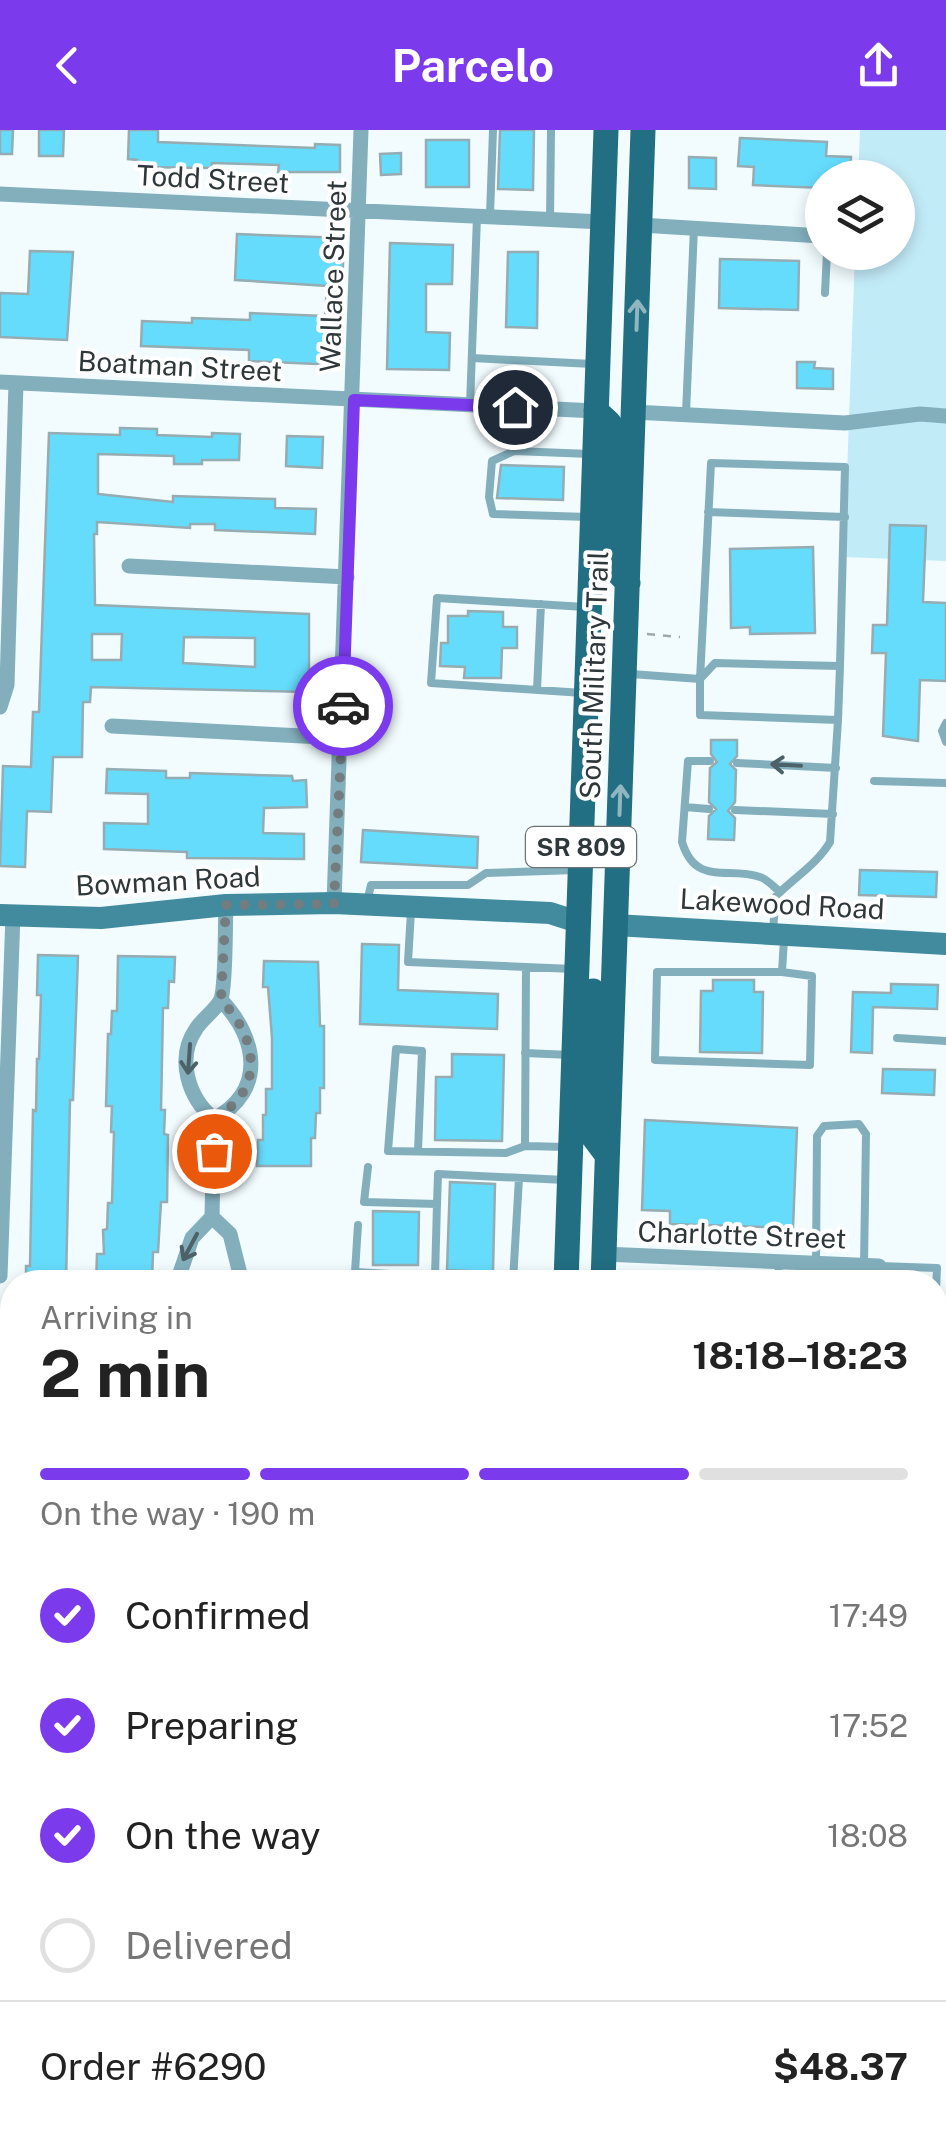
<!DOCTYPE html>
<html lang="en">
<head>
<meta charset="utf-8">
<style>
  :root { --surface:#fff; --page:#f2f2f2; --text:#222; --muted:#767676; --line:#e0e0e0; --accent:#7c3aed }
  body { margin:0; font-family:"Public Sans",sans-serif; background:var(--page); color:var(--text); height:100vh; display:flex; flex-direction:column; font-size:38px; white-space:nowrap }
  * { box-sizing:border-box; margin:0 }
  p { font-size:32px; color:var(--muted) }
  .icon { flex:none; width:55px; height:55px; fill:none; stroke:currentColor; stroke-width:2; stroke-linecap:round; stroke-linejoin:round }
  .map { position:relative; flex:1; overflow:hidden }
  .details { position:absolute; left:0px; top:1140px; width:948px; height:882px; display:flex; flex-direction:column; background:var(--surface); border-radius:40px 40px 0 0; box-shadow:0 5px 15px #0003 }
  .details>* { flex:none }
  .controls { position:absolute; left:805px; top:30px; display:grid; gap:20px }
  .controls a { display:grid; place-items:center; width:110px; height:110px; border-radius:50%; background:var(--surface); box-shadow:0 5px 15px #0003; font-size:50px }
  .pin { position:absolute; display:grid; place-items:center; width:85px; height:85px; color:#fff; margin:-42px; border:5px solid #fff; border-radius:50%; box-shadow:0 2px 10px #0007 }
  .courier { position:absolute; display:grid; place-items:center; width:100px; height:100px; margin:-50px; border:8px solid #7c3aed; border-radius:50%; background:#fff; color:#222; box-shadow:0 2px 12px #0007 }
  .head em { font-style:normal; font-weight:700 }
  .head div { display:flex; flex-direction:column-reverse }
  .head { display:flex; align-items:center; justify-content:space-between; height:170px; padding:0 40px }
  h1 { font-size:65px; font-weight:700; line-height:75px }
  .bar { display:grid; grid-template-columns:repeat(4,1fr); gap:15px 10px; align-content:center; height:120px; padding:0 40px }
  .bar i { height:12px; border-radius:8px; background:var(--line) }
  .bar .on { background:var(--accent) }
  .bar p { grid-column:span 4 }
  .line { display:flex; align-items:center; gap:25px; padding:0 40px; border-top:2px solid var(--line) }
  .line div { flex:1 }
  ol { padding:0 40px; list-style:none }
  li { display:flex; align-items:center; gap:30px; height:110px }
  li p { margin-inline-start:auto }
  li .icon { padding:10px; border-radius:50%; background:var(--accent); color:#fff; stroke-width:4 }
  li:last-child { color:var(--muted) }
  li i { width:55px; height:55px; border:5px solid var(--line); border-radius:50% }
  header { display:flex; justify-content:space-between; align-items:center; height:130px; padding:0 40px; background:var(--accent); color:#fff; font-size:45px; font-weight:700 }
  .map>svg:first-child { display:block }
  .green { fill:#c2ebf8 }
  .building { fill:#66dcfd; stroke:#95acb3; stroke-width:2.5; fill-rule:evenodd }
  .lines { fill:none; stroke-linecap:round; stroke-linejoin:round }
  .path { stroke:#9da7aa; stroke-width:2.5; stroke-dasharray:8 8; stroke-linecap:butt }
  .lane { stroke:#83afbd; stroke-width:8 }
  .street { stroke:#83afbd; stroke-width:15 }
  .secondary { stroke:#428b9f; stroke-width:22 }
  .primary { stroke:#226e82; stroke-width:25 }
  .oneway { stroke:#90b6c0 }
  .oneway2 { stroke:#4c6168 }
  .done { stroke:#737c7f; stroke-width:10; stroke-dasharray:0 18 }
  .route { stroke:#7c3aed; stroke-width:12 }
  .labels { text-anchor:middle; stroke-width:8; stroke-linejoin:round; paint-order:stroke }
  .shield { fill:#fff; stroke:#6d7375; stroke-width:2.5 }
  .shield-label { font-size:25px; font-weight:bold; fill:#2e373a }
  .street-label { font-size:28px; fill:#2e373a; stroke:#fff }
</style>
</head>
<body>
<header><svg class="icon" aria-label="back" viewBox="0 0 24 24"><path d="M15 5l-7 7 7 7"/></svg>Parcelo<svg class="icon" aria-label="share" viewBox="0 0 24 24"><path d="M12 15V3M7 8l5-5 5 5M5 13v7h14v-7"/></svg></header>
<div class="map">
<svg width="946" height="2021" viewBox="0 0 946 2021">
  <rect width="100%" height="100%" fill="#f2fcff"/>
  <!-- green -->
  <path class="green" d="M860,0h86v431l-102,-4 11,-304 43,-1v-74l-40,-1z"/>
  <!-- building -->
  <path class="building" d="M0,0h13l-1,24h-12z
    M39,0h25l-1,26h-24z
    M129,0h29v12l157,6v-4l25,1v27h-62l1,-7 -67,-2 -1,5 -73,-1v-7l-10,-1z
    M500,0h34l-1,60 -35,-1z
    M740,8l87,4 -1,14 25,1 -1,21h-28v10l-69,-3 1,-18 -16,-1z
    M426,10h43v47h-43z
    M401,23v21l-20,1 -1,-21z
    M689,27l27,1v31l-27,-1z
    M237,104l107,4 -5,127 -90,-4v-11l-108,-4 1,-25 50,2v-5l58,2v-7l75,3 2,-30 -92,-6z
    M390,113l63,2 -1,39h-26v48l24,1 -1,37 -62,-1z
    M30,121l43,1 -6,88 -67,-3v-44l28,1z
    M508,122h30l-1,76 -31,-1z
    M720,129l79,2 -1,49 -79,-2z
    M797,232h18l-1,6 19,1v20l-36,-1z
    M120,298l37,1v6l55,2v-4l28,1 -1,26h-37v4h-28v-8l-76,-2v40l75,8v-6l102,3v9l41,1 -1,25 -100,-4v-6h-25v4l-93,-6v12h-3l1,71 214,9v78l-218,-5 -1,15h-7l-1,55h-29l-2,55 -24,-1 -2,56 -25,-1 3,-100 28,1 2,-55h6l10,-279 71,2zM92,504h30l-1,26h-29zM184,507l71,1v29l-72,-4z
    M287,306l36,1 -1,31 -36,-2z
    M501,335l63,2 -1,33 -66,-2z
    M890,395l36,1 -3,76 23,1v78l-26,-1 -2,61 -35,-5 3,-83h-14l1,-28h14z
    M813,417l2,86 -65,1v-7l-19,1 -1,-79z
    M468,481l35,1v15h14v21h-15l-1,30h-37l1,-11 -25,-1 1,-23h7v-27h20z
    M711,610h26v16l-7,8 6,6 -1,32 -7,9 7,7 -1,22 -26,-1 1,-23 7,-7 -7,-7 1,-34 7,-6 -6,-8z
    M107,639l59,2v7h24v-5l102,3 1,5 13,-1 1,27 -43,1 -1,25 41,1v25l-117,-1v-6l-83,-3v-26l44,1v-30l-42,-1z
    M363,700l115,7 -1,31 -116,-6z
    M860,740l77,2 -1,25 -77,-2z
    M362,814l37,1 -1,45 100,4 -1,35 -137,-5z
    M38,825l40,1 -5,144h-3l-4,182h-40v-16h4l3,-156 3,1 1,-52h2l2,-64h-4z
    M118,826l57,1 -1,25 -5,-1 -1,27h-5l-2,102h4l-1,24 4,1 -1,67h-6l-3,50h-5l-1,30h-56l1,-28h7l-1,-24 4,-1 1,-26h4l2,-71h-3l1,-26h-6l2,-72h3l1,-23h5z
    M264,831l54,1 2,64h4v62h-4v25h-4l-1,25h-4v28h-54l1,-26h5v-25h3v-26h6v-51l-4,-51h-5z
    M713,850h41v12h9l-1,61 -62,-1 1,-61h12z
    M891,854l47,1 -1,24 -64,-2 -1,46 -21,-1 2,-60 38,1z
    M452,924l52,1 -2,86 -67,-1 1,-63h16z
    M883,939l52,1 -1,25 -52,-2z
    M645,990l152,8 -4,100 -123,-4v-13l-28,-1z
    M450,1052l45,2 -2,88 -46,-2z
    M373,1081l46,1 -1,53h-45z
    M12,1193v55l-12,-22v-26z
    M0,1286h12v217h-12z"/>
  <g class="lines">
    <!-- path -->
    <path class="path" d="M647,504l33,3"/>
    <!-- lane -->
    <path class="lane" d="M490,85l3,-85
      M550,90l1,-90
      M825,163l2,-41
      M472,228l120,6
      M470,275l7,-188
      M515,277l-1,44 76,3
      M686,283l8,-185
      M514,321l-22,10 -3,36 4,17 95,3
      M708,382l137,5
      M631,544l69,5 15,-16 125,3 5,-199 -134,-4 -11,216v36l138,5 2,-54
      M537,560l4,-86
      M583,563l-152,-10 6,-85 148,9
      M946,593l-4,8 4,11
      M710,631h-22l-6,81c14,45 46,24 78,35 7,2 14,10 20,15
      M737,633l99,5
      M874,651l72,2
      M685,677l24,2
      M735,680l98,4
      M367,772l4,-17h97l18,-12 90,-3
      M411,781l-3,51 165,7
      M773,799l3,-33c18,-18 42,-33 54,-54l8,-122
      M526,837l-1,179 42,1
      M782,842l30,4 -2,89 -155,-5 2,-88h125l2,-33
      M897,908l49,3
      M525,923l46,2
      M418,1021l4,-100 -26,-2 -8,102 118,2 19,-7
      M368,1037l-4,35 73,2 1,-30 127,6
      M358,1095l-3,47 158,9 6,-103
      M816,1133l1,-127 7,-10 35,-2 7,10 -2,130
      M879,1136l58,2 -2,44
      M435,1147l2,-73
      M778,1152l1,-20
      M858,1152l1,-17
      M935,1262h11
      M0,1273h12
      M0,1526l12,1
      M0,1570h12
      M0,1695l12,1
      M0,1854l12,1
      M935,1886h11
      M0,1993l12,1
      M64,2021v-11
      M139,2021l1,-11
      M323,2021l1,-11"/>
    <!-- street -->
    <path class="street" d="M0,64l603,28
      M640,95l182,11
      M0,252l596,29
      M633,282l212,11 75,-9 26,2
      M129,436l218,11
      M0,577l7,-22 9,-302
      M112,596l229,12
      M334,773l27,-773
      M214,989c-26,-21 -38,-61 -18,-90 6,-10 21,-20 25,-30 5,-14 4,-75 5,-94
      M214,989c53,-29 43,-81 7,-119
      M212,1087l18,17 12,48
      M604,1124l275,12
      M0,1146l13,-361
      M177,1152l15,-44 20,-21 2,-98
      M935,1642l8,-269
      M691,2021v-11
      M930,2021v-11"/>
    <!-- secondary -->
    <path class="secondary" d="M0,785l101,3 125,-13 108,-2 216,10 28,9
      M615,795l331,19
      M531,2021v-11
      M575,2021v-11"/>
    <!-- primary -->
    <path class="primary" d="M596,281l13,12 5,24 -4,117 18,19
      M593,861l-4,140 18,24
      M566,1152l40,-1152
      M603,1152l40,-1152
      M0,1746l12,1
      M0,1786h12
      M935,1786l11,1
      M935,1831l11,1"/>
  </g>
  <!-- one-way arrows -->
  <defs><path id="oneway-shaft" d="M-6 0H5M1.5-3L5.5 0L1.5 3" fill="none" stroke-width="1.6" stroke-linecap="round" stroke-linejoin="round" transform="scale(2.5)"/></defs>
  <g class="oneway">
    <use href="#oneway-shaft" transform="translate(637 185) rotate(-88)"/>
    <use href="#oneway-shaft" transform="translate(620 670) rotate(-88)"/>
  </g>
  <g class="oneway2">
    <use href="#oneway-shaft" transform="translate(786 635) rotate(-177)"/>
    <use href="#oneway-shaft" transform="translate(189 929) rotate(94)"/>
    <use href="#oneway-shaft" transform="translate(190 1117) rotate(118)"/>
  </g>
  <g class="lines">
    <!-- done -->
    <path class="done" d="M214,1021v-33c53,-28 43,-81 7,-118l5,-95 108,-1 9,-198"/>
    <!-- route -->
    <path class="route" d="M343,576l11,-306 161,7"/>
  </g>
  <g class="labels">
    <!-- shield labels -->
    <rect class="shield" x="526" y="697" width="110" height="40" rx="8"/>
    <g class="shield-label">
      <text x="581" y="726">SR 809</text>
    </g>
    <!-- street labels -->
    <g class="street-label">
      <text transform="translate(213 49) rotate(3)" y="10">Todd Street</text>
      <text transform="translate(333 146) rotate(-88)" y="10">Wallace Street</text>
      <text transform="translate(180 236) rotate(3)" y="10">Boatman Street</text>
      <text transform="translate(594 545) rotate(-88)" y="10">South Military Trail</text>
      <text transform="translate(168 751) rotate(-3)" y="10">Bowman Road</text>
      <text transform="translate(782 774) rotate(3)" y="10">Lakewood Road</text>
      <text transform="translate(742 1105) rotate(2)" y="10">Charlotte Street</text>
    </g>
  </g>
</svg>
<div class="controls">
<a><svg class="icon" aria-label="layers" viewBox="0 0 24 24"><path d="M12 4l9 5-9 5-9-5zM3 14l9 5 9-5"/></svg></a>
</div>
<div class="pin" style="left:214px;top:1021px;background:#ea580c"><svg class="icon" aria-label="bag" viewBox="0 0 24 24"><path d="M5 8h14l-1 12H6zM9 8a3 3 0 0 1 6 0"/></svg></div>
<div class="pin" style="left:515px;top:277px;background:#1f2937"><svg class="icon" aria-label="home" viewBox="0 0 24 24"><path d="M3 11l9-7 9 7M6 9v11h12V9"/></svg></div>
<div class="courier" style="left:343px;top:576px"><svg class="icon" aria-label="car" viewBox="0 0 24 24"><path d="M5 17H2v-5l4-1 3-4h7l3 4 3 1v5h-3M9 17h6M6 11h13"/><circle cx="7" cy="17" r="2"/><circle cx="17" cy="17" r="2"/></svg></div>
<section class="details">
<div class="head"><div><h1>2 min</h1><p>Arriving in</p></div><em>18:18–18:23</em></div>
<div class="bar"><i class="on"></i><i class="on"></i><i class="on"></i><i></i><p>On the way · 190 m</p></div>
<ol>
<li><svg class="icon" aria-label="check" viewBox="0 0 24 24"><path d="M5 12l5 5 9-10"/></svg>Confirmed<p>17:49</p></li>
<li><svg class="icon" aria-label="check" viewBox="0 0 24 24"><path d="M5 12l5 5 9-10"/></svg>Preparing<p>17:52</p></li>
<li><svg class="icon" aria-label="check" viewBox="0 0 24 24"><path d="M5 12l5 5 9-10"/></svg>On the way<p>18:08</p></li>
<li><i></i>Delivered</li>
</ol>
<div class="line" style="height:130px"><div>Order #6290</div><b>$48.37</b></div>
</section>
</div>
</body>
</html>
